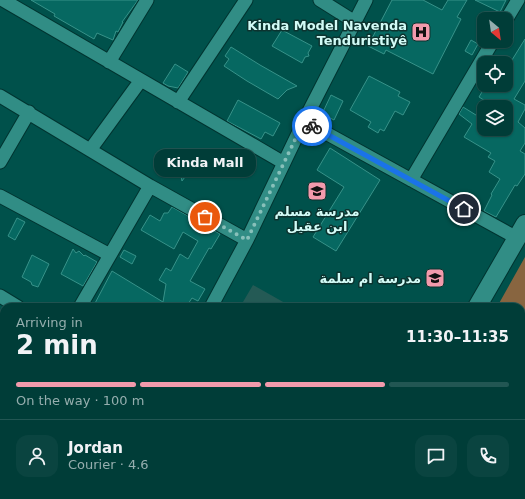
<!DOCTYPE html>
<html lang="en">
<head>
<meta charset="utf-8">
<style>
  :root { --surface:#003d38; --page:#0a4440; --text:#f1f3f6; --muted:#95aeae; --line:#225653; --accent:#f29aac }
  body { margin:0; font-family:"DejaVu Sans","Noto Sans Arabic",sans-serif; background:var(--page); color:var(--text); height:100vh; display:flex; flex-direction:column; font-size:15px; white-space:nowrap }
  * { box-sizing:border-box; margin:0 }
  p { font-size:13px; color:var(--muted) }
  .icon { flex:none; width:22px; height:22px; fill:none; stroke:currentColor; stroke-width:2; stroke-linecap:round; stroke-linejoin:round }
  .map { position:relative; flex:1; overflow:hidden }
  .sheet { position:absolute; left:0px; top:303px; width:525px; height:196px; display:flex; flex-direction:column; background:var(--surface); border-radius:12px 12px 0 0; box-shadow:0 1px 3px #0004,0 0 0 1px var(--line) }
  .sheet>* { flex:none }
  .needle { width:26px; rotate:151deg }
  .fabs { position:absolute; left:477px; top:12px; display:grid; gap:8px }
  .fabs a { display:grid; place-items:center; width:36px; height:36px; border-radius:8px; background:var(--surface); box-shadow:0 1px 3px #0004,0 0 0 1px var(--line); font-size:20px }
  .pin { position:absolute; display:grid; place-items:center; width:34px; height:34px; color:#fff; margin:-17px; border:2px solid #fff; border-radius:50%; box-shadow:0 1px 4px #0007 }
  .courier { position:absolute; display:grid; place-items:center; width:40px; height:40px; margin:-20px; border:3px solid #1a73e8; border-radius:50%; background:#fff; color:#222; box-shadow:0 1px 5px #0007 }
  .bubble { position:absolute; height:28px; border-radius:12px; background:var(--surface); box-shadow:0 1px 3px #0004,0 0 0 1px var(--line); font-size:13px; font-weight:800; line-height:28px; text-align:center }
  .overview em { font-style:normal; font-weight:800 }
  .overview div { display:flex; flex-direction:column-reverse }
  .overview { display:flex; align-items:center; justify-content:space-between; height:68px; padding:0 16px }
  h1 { font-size:26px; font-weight:800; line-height:30px }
  .bar { display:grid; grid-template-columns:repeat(4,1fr); gap:6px 4px; align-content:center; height:48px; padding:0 16px }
  .bar i { height:5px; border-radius:3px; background:var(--line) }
  .bar .selected { background:var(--accent) }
  .bar p { grid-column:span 4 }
  .line { display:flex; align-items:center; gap:10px; padding:0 16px; border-top:1px solid var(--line) }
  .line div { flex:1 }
  .round { display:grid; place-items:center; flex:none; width:42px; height:42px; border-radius:12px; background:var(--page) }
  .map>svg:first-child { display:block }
  .built { fill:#245a55 }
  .green { fill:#886540 }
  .building { fill:#066861; stroke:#379289 }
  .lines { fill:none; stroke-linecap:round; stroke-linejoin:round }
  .street-casing { stroke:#003430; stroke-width:15 }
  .secondary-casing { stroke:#003430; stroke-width:20 }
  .street { stroke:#318d85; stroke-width:13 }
  .secondary { stroke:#318d85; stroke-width:18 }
  .done { stroke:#88c0ba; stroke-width:4; stroke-dasharray:0 7.2 }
  .route { stroke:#1a73e8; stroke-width:5 }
  .labels { text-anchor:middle; stroke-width:3; stroke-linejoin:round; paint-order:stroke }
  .poi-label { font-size:13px; font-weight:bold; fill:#d2fbf6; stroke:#0c332f; text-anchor:end }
</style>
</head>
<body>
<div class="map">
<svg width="525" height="499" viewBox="0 0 525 499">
  <rect width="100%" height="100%" fill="#00514b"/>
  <!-- built -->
  <path class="built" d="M253,285l39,22h-52z"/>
  <!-- green -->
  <path class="green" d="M525,257v80l-4,-2v-28h-24z"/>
  <!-- building -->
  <path class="building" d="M31,0h107l-16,22h1l-5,10 -2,-1 -3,9 -16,-7 -3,6 -40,-23 1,-2z
    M392,0h31l19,10 6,-10h19l-10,17 4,2 -28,55 -47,-24 -2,4 -16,-8z
    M475,0h31l-6,12z
    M282,30l30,16 -4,7 1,3 -4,1 -3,6 -30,-17z
    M525,39v42l-11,18 11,6v4l-7,13 7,6v15l-5,8 5,3v20l-8,12 -2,-1 -19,32 -12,-6 8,-16 -1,-1 9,-15 -11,-7 6,-11 -7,-4 3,-4 -27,-16 8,-13 -13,-10 4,-7 21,13v9h22v-22h-17l1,-3 -11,-7 7,-12h20v-28l6,3z
    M471,40l7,4 -6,11 -7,-4z
    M231,47l29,18 37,21 -10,4 -9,9 -31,-18 -23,-15 5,-7 -4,-3z
    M175,64l13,8 -10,16 -10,-2 -5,-3z
    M369,76l31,16 -2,4 12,6 -7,13 -8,-4 -11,20 -4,-2 -2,4 -10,-6 3,-5 -21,-12z
    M331,95l12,6 -9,19 -12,-6z
    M238,100l42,23 -7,13 -8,-4 -4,7 -34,-18z
    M330,148l50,32 -44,71 -23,-14 31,-50 -27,-17z
    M181,153l15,9 -14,19 -2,-9 -9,-5z
    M172,207l48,27 -9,15 -2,-1 -19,33 15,8 -7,12 -6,-3 -6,9h-93l19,-36 51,31 3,-18 -7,-4 7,-12 5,3 9,-17 8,5 10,-18 -15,-9 -9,17 -33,-19 9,-15 10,6 4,-8h4z
    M17,218l8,4 -10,18 -7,-4z
    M73,249l3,4 3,-2 5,5 1,-1 12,7 -14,24 -22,-12z
    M124,250l12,6 -4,8 -12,-7z
    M32,255l17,9 -11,23 -6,-2 -1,-3 -9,-5z"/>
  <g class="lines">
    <!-- street casing -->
    <g class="street-casing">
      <path id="street" d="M3,0l281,163
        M320,0l35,22
        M506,20l12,-20
        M109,62l38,-62
        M0,96l150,90 97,54
        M178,102l68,-102
        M304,121l213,117
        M90,150l51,-70
        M0,162l29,-50
        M411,180l82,-139
        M0,196l110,59
        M0,296l18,11
        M80,307l70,-121
        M211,307l36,-67 57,-119 62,-121
        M0,468l4,-6
        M313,495l7,4
        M113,499l2,-4"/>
    </g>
    <!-- secondary casing -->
    <g class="secondary-casing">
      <path id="secondary" d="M477,307l48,-83
        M365,499l2,-4
        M520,499l5,-9"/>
    </g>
    <!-- street -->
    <use href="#street" class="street"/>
    <!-- secondary -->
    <use href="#secondary" class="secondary"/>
  </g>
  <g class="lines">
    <!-- done -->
    <path class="done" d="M205,217l42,23 57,-119 8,5"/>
    <!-- route -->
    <path class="route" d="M312,126l152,83"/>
  </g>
  <!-- icons -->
  <defs>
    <g id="hospital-square" transform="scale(1)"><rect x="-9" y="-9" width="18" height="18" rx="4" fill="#f29aac" stroke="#0c332f"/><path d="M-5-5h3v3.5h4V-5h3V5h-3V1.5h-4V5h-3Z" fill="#111"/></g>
    <g id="school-square" transform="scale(1)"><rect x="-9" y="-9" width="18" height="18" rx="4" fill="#f29aac" stroke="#0c332f"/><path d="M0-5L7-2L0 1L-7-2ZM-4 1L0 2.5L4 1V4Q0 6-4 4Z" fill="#111"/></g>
  </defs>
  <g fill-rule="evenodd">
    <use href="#hospital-square" x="421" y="32"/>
    <use href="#school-square" x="317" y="191"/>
    <use href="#school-square" x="435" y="278"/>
  </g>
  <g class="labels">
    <!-- poi labels -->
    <g class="poi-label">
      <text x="407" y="30">Kinda Model Navenda<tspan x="407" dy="15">Tenduristiyê</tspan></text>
      <text x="317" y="216" text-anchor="middle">مدرسة مسلم<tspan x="317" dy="15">ابن عقيل</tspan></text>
      <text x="421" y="283">مدرسة ام سلمة</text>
    </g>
  </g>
</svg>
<div class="fabs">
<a><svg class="needle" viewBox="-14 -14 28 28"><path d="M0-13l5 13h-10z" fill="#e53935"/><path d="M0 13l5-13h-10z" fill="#95aeae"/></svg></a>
<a><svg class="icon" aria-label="locate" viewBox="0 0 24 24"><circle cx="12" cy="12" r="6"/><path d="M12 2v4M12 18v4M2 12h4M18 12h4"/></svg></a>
<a><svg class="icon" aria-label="layers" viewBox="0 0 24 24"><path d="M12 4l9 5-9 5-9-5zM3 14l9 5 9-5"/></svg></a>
</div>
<div class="pin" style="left:205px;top:217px;background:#ea580c"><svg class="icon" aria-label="bag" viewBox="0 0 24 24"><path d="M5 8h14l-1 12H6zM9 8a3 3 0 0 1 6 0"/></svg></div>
<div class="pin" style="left:464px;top:209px;background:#1f2937"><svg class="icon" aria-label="home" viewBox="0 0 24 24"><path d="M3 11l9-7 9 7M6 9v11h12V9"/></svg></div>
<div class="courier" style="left:312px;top:126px"><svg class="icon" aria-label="bike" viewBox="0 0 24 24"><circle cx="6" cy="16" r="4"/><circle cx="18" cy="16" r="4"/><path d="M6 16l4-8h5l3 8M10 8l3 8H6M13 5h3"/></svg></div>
<div class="bubble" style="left:154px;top:149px;width:102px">Kinda Mall</div>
<section class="sheet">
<div class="overview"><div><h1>2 min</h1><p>Arriving in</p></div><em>11:30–11:35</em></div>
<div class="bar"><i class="selected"></i><i class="selected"></i><i class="selected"></i><i></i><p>On the way · 100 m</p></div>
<div class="line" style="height:72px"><a class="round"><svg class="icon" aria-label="person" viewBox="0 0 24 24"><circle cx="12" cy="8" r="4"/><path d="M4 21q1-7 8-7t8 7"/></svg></a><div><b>Jordan</b><p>Courier · 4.6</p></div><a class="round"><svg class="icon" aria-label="chat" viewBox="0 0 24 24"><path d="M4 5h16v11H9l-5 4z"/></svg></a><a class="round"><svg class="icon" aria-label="phone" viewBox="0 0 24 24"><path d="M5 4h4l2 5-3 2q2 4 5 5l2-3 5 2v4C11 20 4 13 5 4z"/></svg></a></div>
</section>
</div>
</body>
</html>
